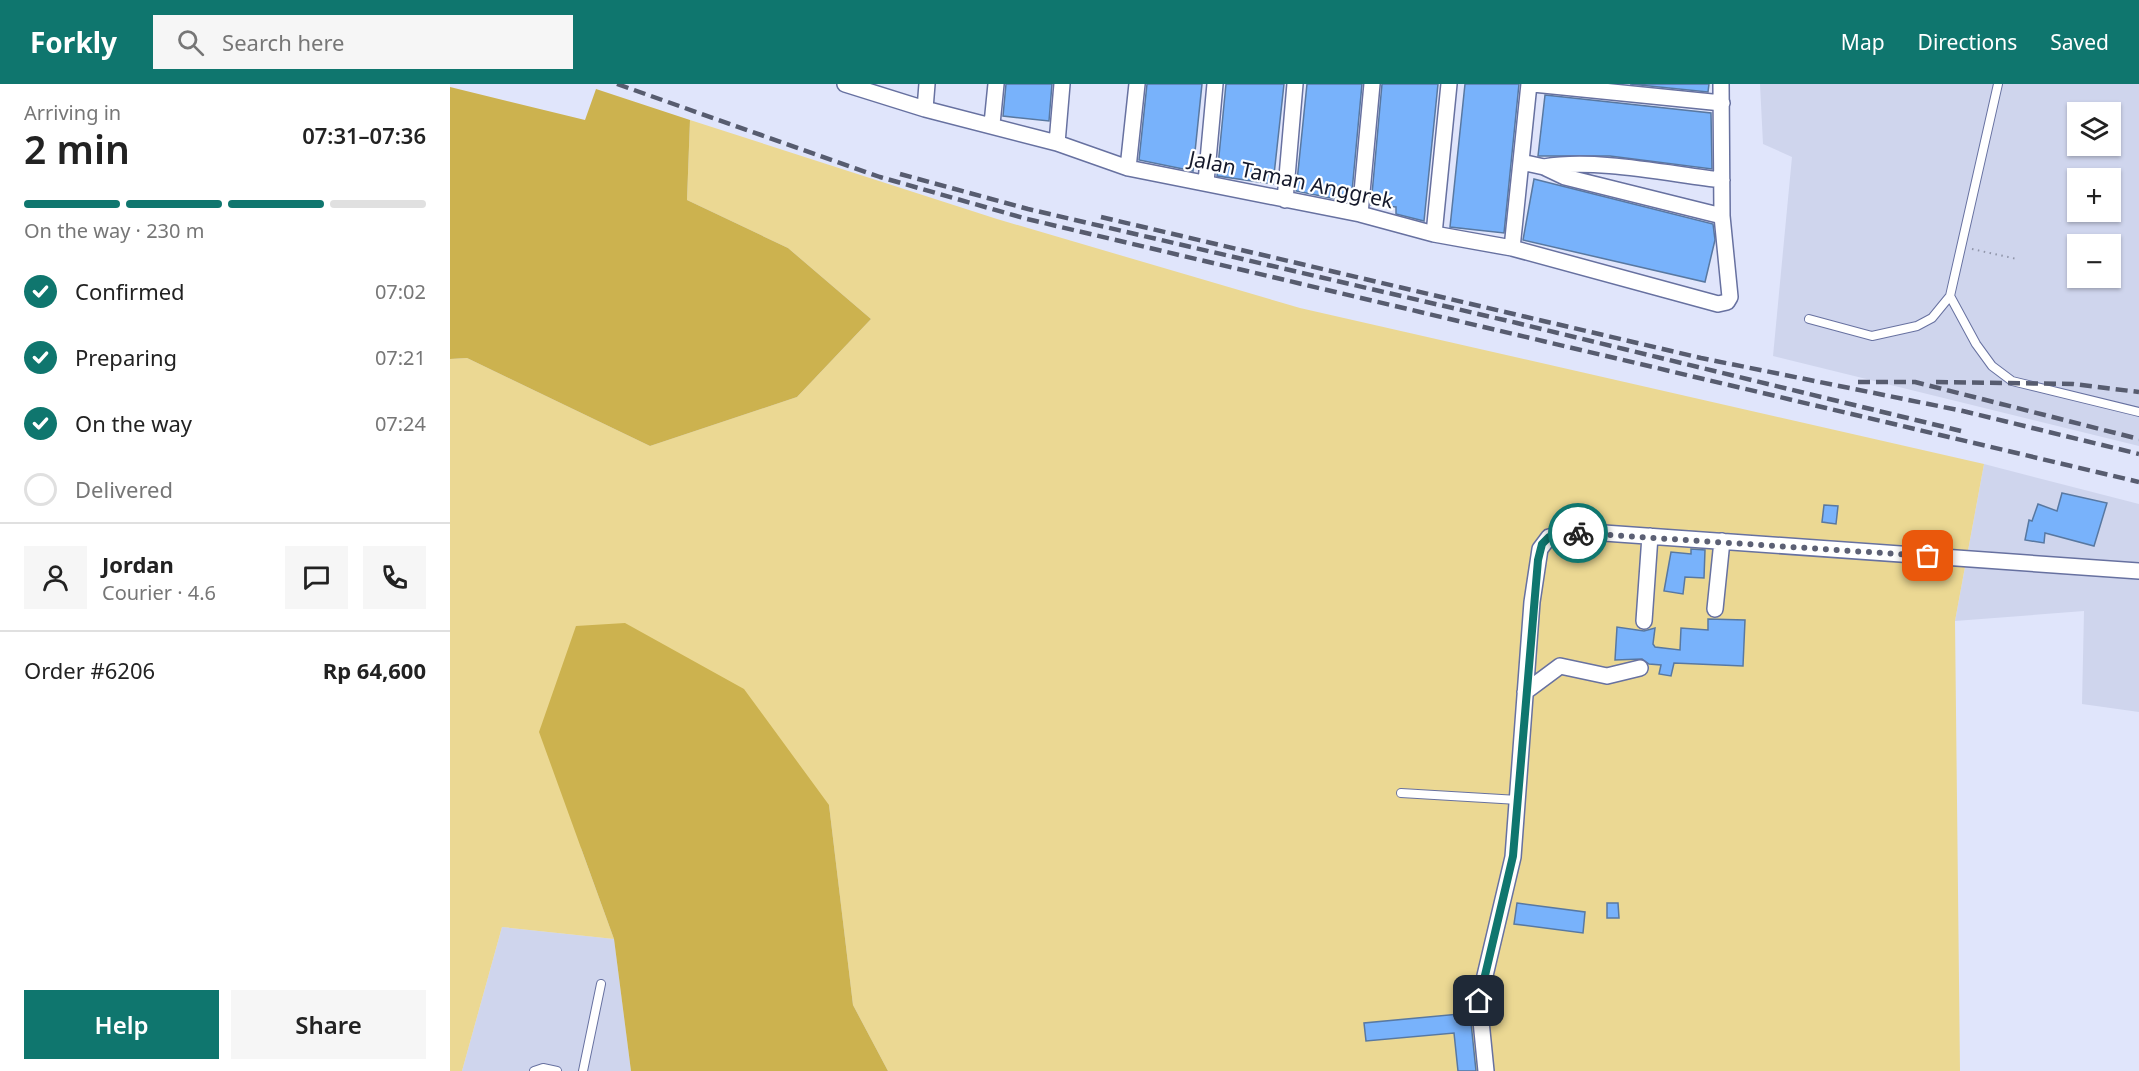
<!DOCTYPE html>
<html lang="en">
<head>
<meta charset="utf-8">
<style>
  :root { --surface:#fff; --page:#f6f6f6; --text:#222; --muted:#767676; --line:#e0e0e0; --accent:#0f766e }
  body { margin:0; font-family:"Noto Sans",sans-serif; background:var(--page); color:var(--text); height:100vh; display:flex; flex-direction:column; font-size:22px; white-space:nowrap }
  * { box-sizing:border-box; margin:0 }
  p { font-size:20px; color:var(--muted) }
  .icon { flex:none; width:33px; height:33px; fill:none; stroke:currentColor; stroke-width:2; stroke-linecap:round; stroke-linejoin:round }
  .map { position:relative; flex:1; overflow:hidden }
  .side { display:flex; flex-direction:column; background:var(--surface); width:450px }
  .side>* { flex:none }
  .controls { position:absolute; left:1617px; top:18px; display:grid; gap:12px }
  .controls a { display:grid; place-items:center; width:54px; height:54px; border-radius:0px; background:var(--surface); box-shadow:0 2px 4px #0004; font-size:30px }
  .pin { position:absolute; display:grid; place-items:center; width:51px; height:51px; color:#fff; margin:-26px; border-radius:12px; box-shadow:0 3px 9px #0006 }
  .courier { position:absolute; display:grid; place-items:center; width:60px; height:60px; margin:-30px; border:4px solid #0f766e; border-radius:50%; background:#fff; color:#222; box-shadow:0 2px 8px #0007 }
  .overview em { font-style:normal; font-weight:600 }
  .overview div { display:flex; flex-direction:column-reverse }
  .overview { display:flex; align-items:center; justify-content:space-between; height:102px; padding:0 24px }
  h1 { font-size:39px; font-weight:600; line-height:45px }
  .bar { display:grid; grid-template-columns:repeat(4,1fr); gap:9px 6px; align-content:center; height:72px; padding:0 24px }
  .bar i { height:8px; border-radius:4px; background:var(--line) }
  .bar .selected { background:var(--accent) }
  .bar p { grid-column:span 4 }
  .line { display:flex; align-items:center; gap:15px; padding:0 24px; border-top:2px solid var(--line) }
  .line div { flex:1 }
  .round { display:grid; place-items:center; flex:none; width:63px; height:63px; border-radius:0px; background:var(--page) }
  ol { padding:0 24px; list-style:none }
  li { display:flex; align-items:center; gap:18px; height:66px }
  li p { margin-inline-start:auto }
  li .icon { padding:6px; border-radius:50%; background:var(--accent); color:#fff; stroke-width:4 }
  li:last-child { color:var(--muted) }
  li i { width:33px; height:33px; border:3px solid var(--line); border-radius:50% }
  .action { display:flex; gap:12px; margin-top:auto; padding:12px 24px }
  .action a { flex:1; height:69px; border-radius:0px; background:var(--accent); color:#fff; font-size:24px; font-weight:600; line-height:69px; text-align:center }
  .action a+a { background:var(--page); color:var(--text) }
  header { display:flex; align-items:center; gap:36px; box-sizing:border-box; height:84px; padding:0 30px; background:var(--accent); color:#fff }
  header strong { font-size:28px }
  nav { display:flex; gap:33px; margin-inline-start:auto; font-size:21px }
  .search { width:420px; height:54px; background:var(--page); display:flex; align-items:center; gap:15px; box-sizing:border-box; padding:0 21px; border-radius:0px; color:var(--muted); font-size:22px }
  main { display:flex; flex:1; min-height:0 }
  .map>svg:first-child { display:block }
  .built { fill:#cfd5ed; fill-rule:evenodd }
  .green { fill:#ebd893 }
  .forest { fill:#ccb24f }
  .building { fill:#78b2fb; stroke:#5878a1; stroke-width:1.5 }
  .lines { fill:none; stroke-linecap:round; stroke-linejoin:round }
  .service-casing { stroke:#6771a0; stroke-width:10 }
  .minor-casing { stroke:#6771a0; stroke-width:18 }
  .path { stroke:#9095a9; stroke-width:2; stroke-dasharray:1.5 4.5; stroke-linecap:butt }
  .service { stroke:#fff; stroke-width:8 }
  .minor { stroke:#fff; stroke-width:15 }
  .rail { stroke:#575c6f; stroke-width:4.5; stroke-dasharray:12 6; stroke-linecap:butt }
  .done { stroke:#5c6074; stroke-width:6; stroke-dasharray:0 10.8 }
  .route { stroke:#0f766e; stroke-width:8 }
  .labels { text-anchor:middle; stroke-width:4.5; stroke-linejoin:round; paint-order:stroke }
  .street-label { font-size:21px; fill:#15192b; stroke:#fff }
</style>
</head>
<body>
<header>
<strong>Forkly</strong>
<div class="search"><svg class="icon" aria-label="search" viewBox="0 0 24 24"><circle cx="10" cy="10" r="6"/><path d="M15 15l6 6"/></svg>Search here</div>
<nav><a>Map</a><a>Directions</a><a>Saved</a></nav>
</header>
<main>
<section class="side">
<div class="overview"><div><h1>2 min</h1><p>Arriving in</p></div><em>07:31–07:36</em></div>
<div class="bar"><i class="selected"></i><i class="selected"></i><i class="selected"></i><i></i><p>On the way · 230 m</p></div>
<ol>
<li><svg class="icon" aria-label="check" viewBox="0 0 24 24"><path d="M5 12l5 5 9-10"/></svg>Confirmed<p>07:02</p></li>
<li><svg class="icon" aria-label="check" viewBox="0 0 24 24"><path d="M5 12l5 5 9-10"/></svg>Preparing<p>07:21</p></li>
<li><svg class="icon" aria-label="check" viewBox="0 0 24 24"><path d="M5 12l5 5 9-10"/></svg>On the way<p>07:24</p></li>
<li><i></i>Delivered</li>
</ol>
<div class="line" style="height:108px"><a class="round"><svg class="icon" aria-label="person" viewBox="0 0 24 24"><circle cx="12" cy="8" r="4"/><path d="M4 21q1-7 8-7t8 7"/></svg></a><div><b>Jordan</b><p>Courier · 4.6</p></div><a class="round"><svg class="icon" aria-label="chat" viewBox="0 0 24 24"><path d="M4 5h16v11H9l-5 4z"/></svg></a><a class="round"><svg class="icon" aria-label="phone" viewBox="0 0 24 24"><path d="M5 4h4l2 5-3 2q2 4 5 5l2-3 5 2v4C11 20 4 13 5 4z"/></svg></a></div>
<div class="line" style="height:78px"><div>Order #6206</div><b>Rp 64,600</b></div>
<div class="action"><a>Help</a><a>Share</a></div>
</section>
<div class="map">
<svg width="1689" height="987" viewBox="0 0 1689 987">
  <rect width="100%" height="100%" fill="#e0e5fb"/>
  <!-- built -->
  <path class="built" d="M1310,0h379v362l-366,-90 19,-199 -29,-13zM1628,28h32v34h-32zM1628,94h32v34h-32zM1628,160h32v34h-32z
    M1534,380l155,40v208l-57,-8 2,-93 -129,10z
    M52,843l112,12 17,132h-169z"/>
  <!-- green -->
  <path class="green" d="M240,36l307,99 303,89 684,156 -29,157 5,450h-1072l-35,-66 -24,-200 -248,43 33,91 -112,-12 -40,144h-12v-712l17,-1 183,88 147,-49 74,-78 -83,-71 -101,-48z"/>
  <!-- forest -->
  <path class="forest" d="M0,3l135,33 11,-31 94,31 -3,80 101,48 83,71 -74,78 -147,49 -183,-88 -17,1z
    M175,539l119,66 85,116 24,200 35,66h-257l-17,-132 -75,-207 37,-106z"/>
  <!-- building -->
  <path class="building" d="M556,0h46l-3,37 -46,-5z
    M697,0h55l-9,87 -54,-11z
    M776,0h58l-11,100 -56,-8z
    M857,0h55l-11,118 -55,-11z
    M932,0h56l-14,137 -28,-7v-7l-25,-2z
    M1015,0h54l-15,149 -54,-6z
    M1180,0h79l-1,8z
    M1095,11l166,18 1,56 -102,-13h-72z
    M1084,95l179,45 2,16 -10,42 -182,-42z
    M1612,409l45,10 -13,43 -49,-13 -1,10 -19,-3 4,-20 3,1 6,-17 19,7z
    M1374,421l14,1 -2,18 -14,-2z
    M1241,465l14,1 -1,28 -19,-1 -2,17 -19,-3 7,-39 20,2z
    M1258,535l37,1 -2,46 -69,-3 -3,13 -12,-2 2,-9 -12,-1 -7,-5 -27,1 2,-33 27,4 11,-3 -2,16 2,3 25,3 1,-22 27,2z
    M1067,819l68,9 -2,21 -69,-9z
    M1157,819h11l1,15h-12z
    M1020,929l6,58h-18l-4,-38 -88,8 -2,-18z"/>
  <g class="lines">
    <!-- service casing -->
    <g class="service-casing">
      <path id="service" d="M1500,212l26,48 16,22 20,15 127,31
        M1359,235l63,17 45,-10 15,-8 18,-22 48,-212
        M951,709l117,7
        M84,987l9,-3 14,3
        M133,987l18,-87"/>
    </g>
    <!-- minor casing -->
    <g class="minor-casing">
      <path id="minor" d="M395,0l80,25 132,34 71,25 232,46 74,20 78,14 206,56 9,-2 3,-5 -8,-81 -1,-132
        M1083,0l189,19
        M475,25l2,-25
        M542,40l4,-40
        M607,59l5,-59
        M1071,78l23,5 21,10 157,39
        M1094,83c52,-9 125,7 178,13
        M678,84l9,-84
        M756,98l9,-98
        M835,116l10,-116
        M910,130l12,-130
        M984,150l15,-150
        M1062,164l17,-164
        M1265,525l7,-68
        M1194,537l6,-85
        M1075,608l35,-26 47,10 33,-8
        M1036,987l-7,-70 34,-144 19,-255 8,-53 9,-12 41,-5 549,39"/>
    </g>
    <!-- path -->
    <path class="path" d="M1522,165l45,10"/>
    <!-- service -->
    <use href="#service" class="service"/>
    <!-- minor -->
    <use href="#minor" class="minor"/>
    <!-- rail -->
    <path class="rail" d="M167,0l263,93 147,42 1112,263
      M450,90l128,35 489,114 444,108
      M651,133l600,141 262,53 176,43
      M1408,298h57l224,57
      M1486,298l137,2 66,8"/>
  </g>
  <g class="lines">
    <!-- done -->
    <path class="done" d="M1128,449l350,23"/>
    <!-- route -->
    <path class="route" d="M1029,917l34,-145 25,-296 4,-16 7,-7 29,-4"/>
  </g>
  <g class="labels">
    <!-- street labels -->
    <g class="street-label">
      <text transform="translate(841 96) rotate(12)" y="7">Jalan Taman Anggrek</text>
    </g>
  </g>
</svg>
<div class="controls">
<a><svg class="icon" aria-label="layers" viewBox="0 0 24 24"><path d="M12 4l9 5-9 5-9-5zM3 14l9 5 9-5"/></svg></a>
<a>+</a>
<a>−</a>
</div>
<div class="pin" style="left:1478px;top:472px;background:#ea580c"><svg class="icon" aria-label="bag" viewBox="0 0 24 24"><path d="M5 8h14l-1 12H6zM9 8a3 3 0 0 1 6 0"/></svg></div>
<div class="pin" style="left:1029px;top:917px;background:#1f2937"><svg class="icon" aria-label="home" viewBox="0 0 24 24"><path d="M3 11l9-7 9 7M6 9v11h12V9"/></svg></div>
<div class="courier" style="left:1128px;top:449px"><svg class="icon" aria-label="bike" viewBox="0 0 24 24"><circle cx="6" cy="16" r="4"/><circle cx="18" cy="16" r="4"/><path d="M6 16l4-8h5l3 8M10 8l3 8H6M13 5h3"/></svg></div>
</div>
</main>
</body>
</html>
